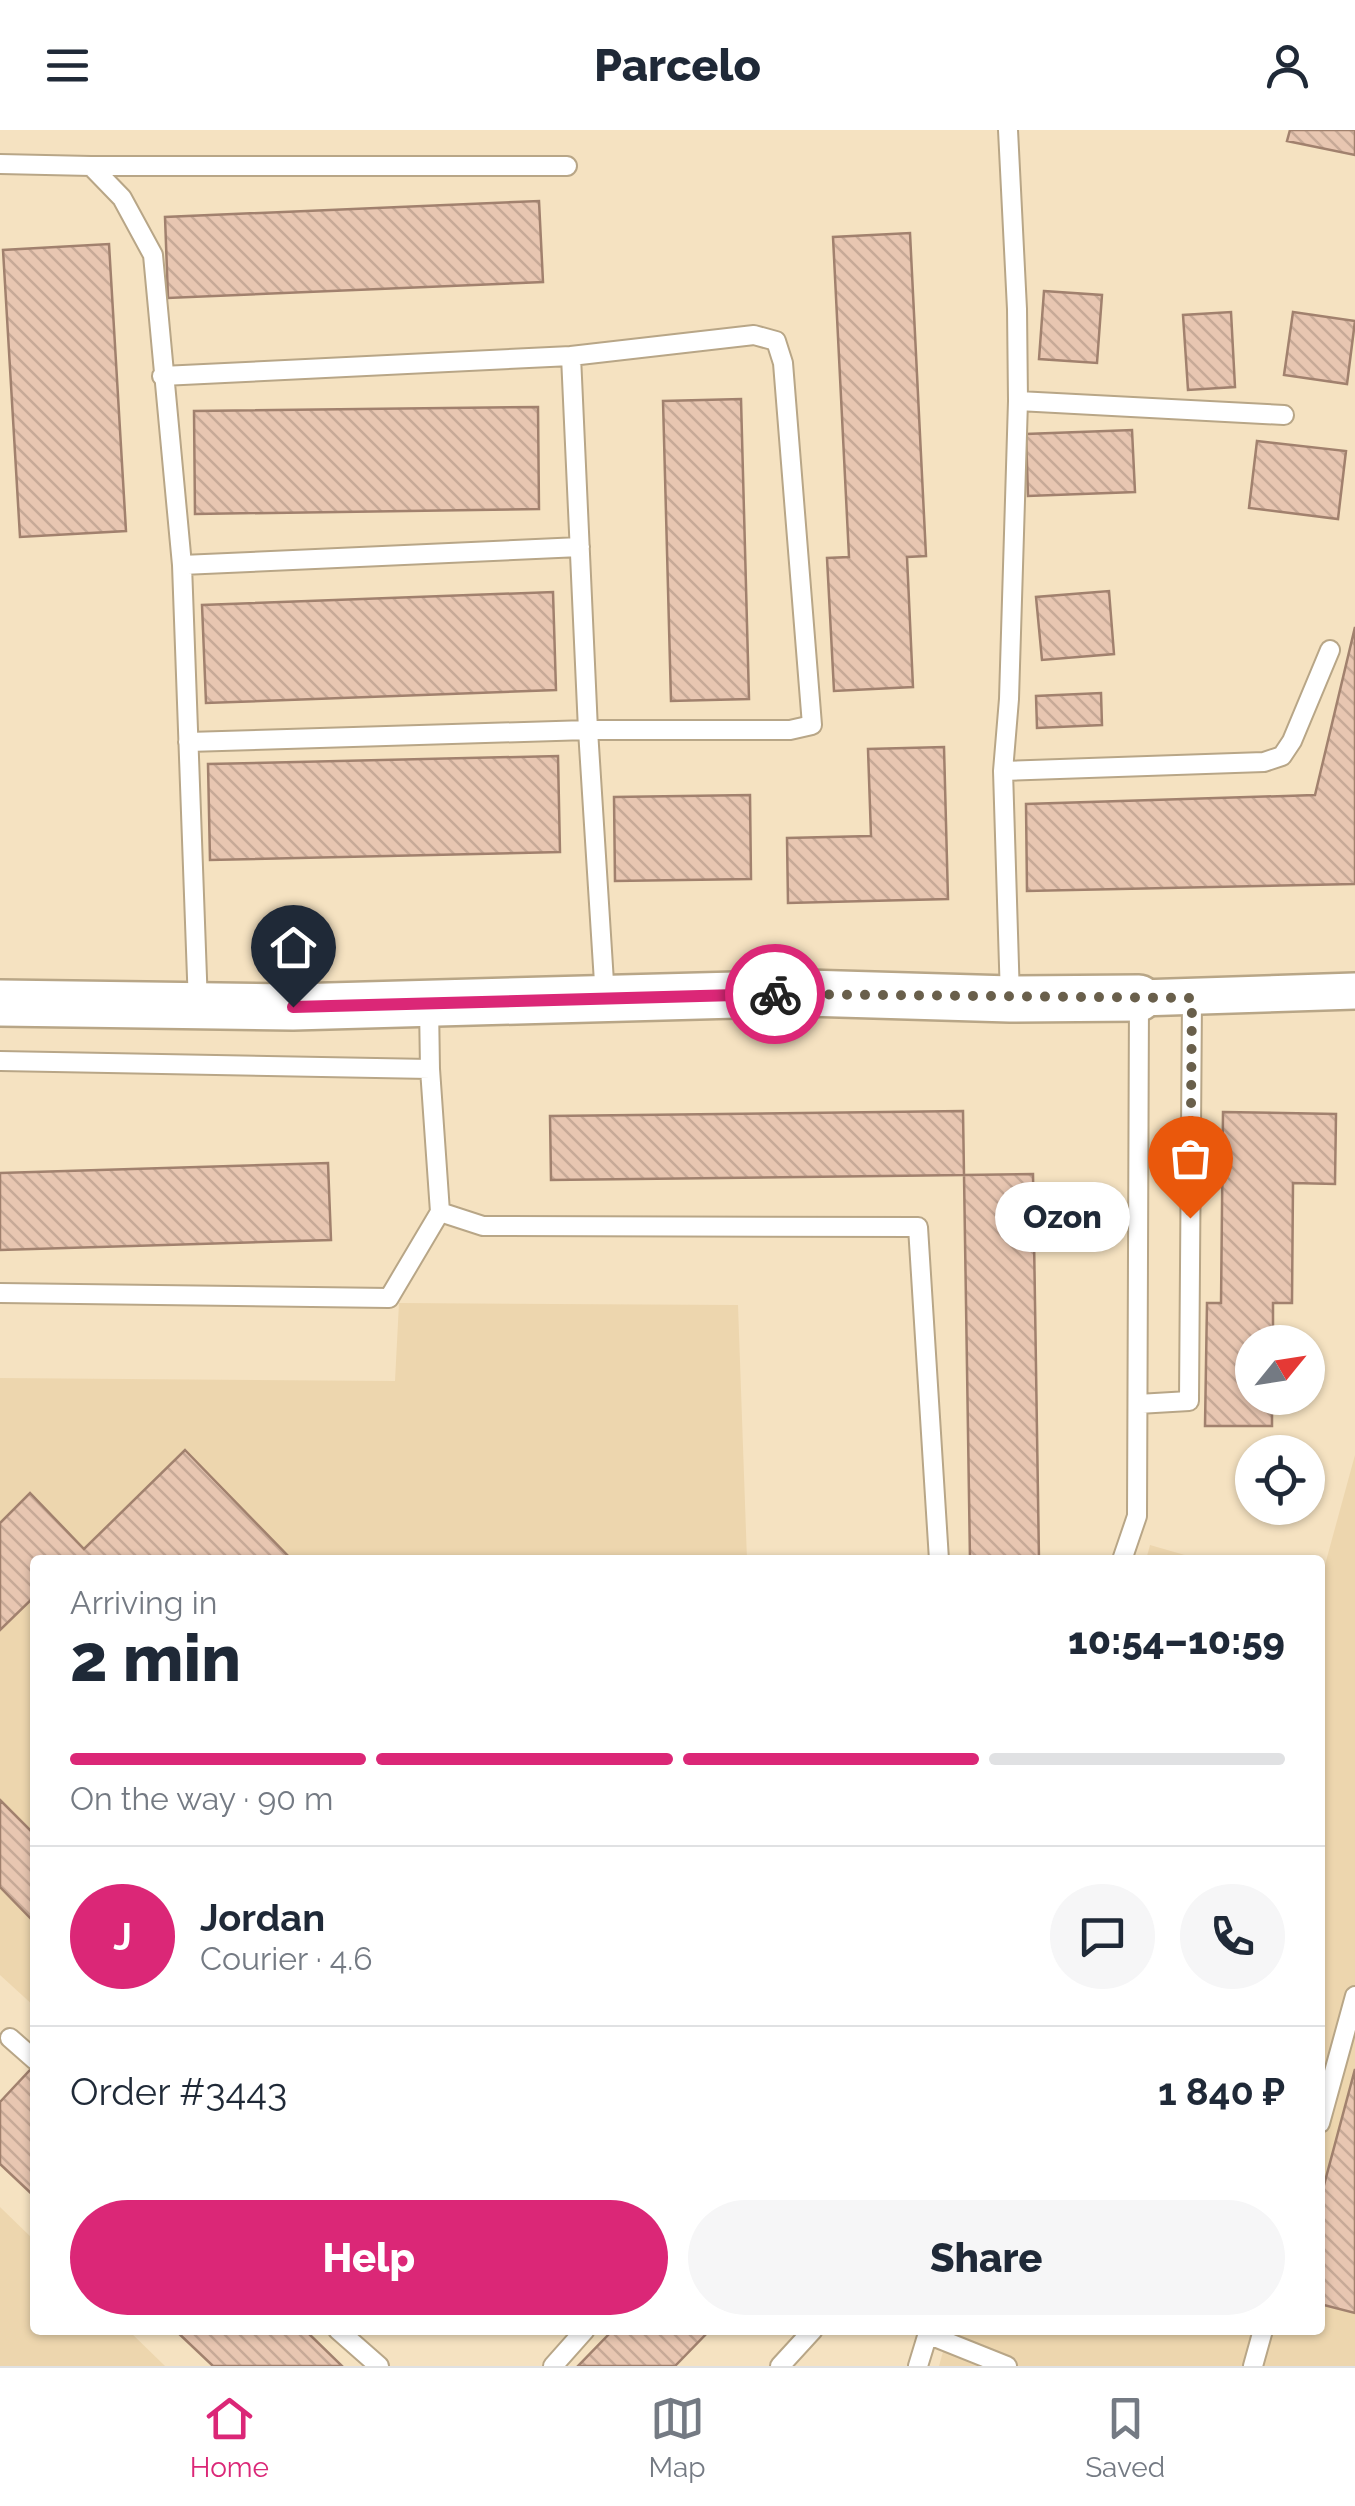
<!DOCTYPE html>
<html lang="en">
<head>
<meta charset="utf-8">
<style>
  :root { --surface:#fff; --page:#f6f6f7; --text:#1f2937; --muted:#747a83; --line:#e0e1e3; --accent:#db2777 }
  body { margin:0; font-family:Raleway,sans-serif; background:var(--page); color:var(--text); height:100vh; display:flex; flex-direction:column; font-size:38px; white-space:nowrap }
  * { box-sizing:border-box; margin:0 }
  p { font-size:32px; color:var(--muted) }
  .icon { flex:none; width:55px; height:55px; fill:none; stroke:currentColor; stroke-width:2; stroke-linecap:round; stroke-linejoin:round }
  .map { position:relative; flex:1; overflow:hidden }
  .panel { position:absolute; left:30px; top:1425px; width:1295px; height:780px; display:flex; flex-direction:column; background:var(--surface); border-radius:10px; box-shadow:0 2px 8px #0004 }
  .panel>* { flex:none }
  .needle { width:65px; rotate:60deg }
  .controls { position:absolute; left:1235px; top:1195px; display:grid; gap:20px }
  .controls a { display:grid; place-items:center; width:90px; height:90px; border-radius:50%; background:var(--surface); box-shadow:0 2px 8px #0004; font-size:50px }
  .pin { position:absolute; display:grid; place-items:center; width:85px; height:85px; color:#fff; margin:-102px -42px; border-radius:50% 50% 50% 0; rotate:-45deg; box-shadow:0 0 10px #0007 }
  .pin .icon { rotate:45deg }
  .courier { position:absolute; display:grid; place-items:center; width:100px; height:100px; margin:-50px; border:8px solid #db2777; border-radius:50%; background:#fff; color:#222; box-shadow:0 2px 12px #0007 }
  .bubble { position:absolute; height:70px; border-radius:35px; background:var(--surface); box-shadow:0 2px 8px #0004; font-size:32px; font-weight:800; line-height:70px; text-align:center }
  .overview em { font-style:normal; font-weight:800 }
  .overview div { display:flex; flex-direction:column-reverse }
  .overview { display:flex; align-items:center; justify-content:space-between; height:170px; padding:0 40px }
  h1 { font-size:65px; font-weight:800; line-height:75px }
  .bar { display:grid; grid-template-columns:repeat(4,1fr); gap:15px 10px; align-content:center; height:120px; padding:0 40px }
  .bar i { height:12px; border-radius:8px; background:var(--line) }
  .bar .active { background:var(--accent) }
  .bar p { grid-column:span 4 }
  .line { display:flex; align-items:center; gap:25px; padding:0 40px; border-top:2px solid var(--line) }
  .line div { flex:1 }
  .round { display:grid; place-items:center; flex:none; width:105px; height:105px; border-radius:52px; background:var(--page) }
  .action { display:flex; gap:20px; margin-top:auto; padding:20px 40px }
  .action a { flex:1; height:115px; border-radius:60px; background:var(--accent); color:#fff; font-size:40px; font-weight:800; line-height:115px; text-align:center }
  .action a+a { background:var(--page); color:var(--text) }
  header { display:flex; justify-content:space-between; align-items:center; height:130px; padding:0 40px; background:var(--surface); font-size:45px; font-weight:800 }
  .tab-bar { display:flex; justify-content:space-around; align-items:center; height:140px; border-top:2px solid var(--line); background:var(--surface); font-size:28px; color:var(--muted) }
  .tab-bar a { display:grid; justify-items:center; gap:5px }
  .tab-bar .active { color:var(--accent) }
  .map>svg:first-child { display:block }
  .built { fill:#edd6ae }
  .building { fill:url(#building-back-hatch); stroke:#a1816e; stroke-width:2.5 }
  .lines { fill:none; stroke-linecap:round; stroke-linejoin:round }
  .service-casing { stroke:#b8a687; stroke-width:22 }
  .minor-casing { stroke:#b8a687; stroke-width:40 }
  .tertiary-casing { stroke:#b8a687; stroke-width:50 }
  .service { stroke:#fff; stroke-width:18 }
  .minor { stroke:#fff; stroke-width:35 }
  .tertiary { stroke:#fff; stroke-width:45 }
  .done { stroke:#695f4b; stroke-width:10; stroke-dasharray:0 18 }
  .route { stroke:#db2777; stroke-width:12 }
</style>
</head>
<body>
<header><svg class="icon" aria-label="menu" viewBox="0 0 24 24"><path d="M4 6h16M4 12h16M4 18h16"/></svg>Parcelo<svg class="icon" aria-label="person" viewBox="0 0 24 24"><circle cx="12" cy="8" r="4"/><path d="M4 21q1-7 8-7t8 7"/></svg></header>
<div class="map">
<svg width="1355" height="2236" viewBox="0 0 1355 2236">
  <defs>
    <pattern id="building-back-hatch" width="6" height="6" patternUnits="userSpaceOnUse" patternTransform="scale(2.5)"><rect width="6" height="6" fill="#e8c6b1"/><path d="M-1 5l2 2M0 0l6 6M5-1l2 2" fill="none" stroke="#c7a997"/></pattern>
  </defs>
  <rect width="100%" height="100%" fill="#f5e2c1"/>
  <!-- built -->
  <path class="built" d="M399,1173l339,2 9,255h-712v447l-35,-32v-597l395,3z
    M1355,1325v911h-416l10,-36h371v-747z
    M1150,1415l52,15h-56z
    M0,2077l35,34v89h93l37,36h-165z"/>
  <!-- building -->
  <path class="building" d="M1290,0h65v25l-68,-14z
    M539,71l4,81 -375,16 -3,-81z
    M910,103l16,323 -19,1 6,130 -79,4 -7,-133 22,-1 -16,-320z
    M109,114l17,287 -106,6 -17,-287z
    M1044,161l58,4 -5,68 -58,-4z
    M1231,182l4,75 -47,3 -5,-75z
    M1293,182l62,9 -8,63 -63,-9z
    M741,269l8,300 -78,2 -8,-300z
    M538,277l1,102 -344,5 -1,-103z
    M1132,300l3,62 -107,4 -2,-62z
    M1257,311l89,10 -8,68 -89,-11z
    M1109,461l5,63 -72,6 -6,-63z
    M553,462l3,98 -350,13 -4,-98z
    M1355,497v257l-328,7 -1,-87 289,-9z
    M1101,563l1,32 -65,3 -1,-32z
    M944,617l4,152 -160,4 -1,-65 84,-2 -3,-87z
    M558,626l2,96 -350,8 -2,-96z
    M750,665l1,84 -136,2 -1,-84z
    M963,981l1,64 -413,5 -1,-64z
    M1223,982l113,2 -1,70 -42,-1 -1,120h-19v39h-21v56h20v28h-67l2,-123h14z
    M328,1033l3,77 -331,10v-77z
    M1033,1044l6,386h-69l-6,-385z
    M185,1320l107,110h-257v36l-35,34v-107l30,-30 54,56z
    M0,1670l35,35v88l-35,-36z
    M1355,1939v244l-35,-9v-104z
    M30,1940l5,4v123l-35,-33v-62z
    M175,2200h130l37,36h-129z
    M613,2200h97l-35,36h-97z"/>
  <g class="lines">
    <!-- service casing -->
    <g class="service-casing">
      <path id="service" d="M1008,0l9,179 1,92 -9,298 -6,72 7,227
        M0,34l91,2 31,32 31,57 29,310 16,440
        M91,36h476
        M162,246l409,-20 17,374 17,268
        M1018,271l266,14
        M182,435l398,-18
        M188,612l400,-12h202l22,-5 -29,-362 -7,-22 -22,-6 -183,21
        M1003,641l261,-9 18,-6 10,-15 38,-91
        M429,875l1,64
        M0,931l430,8 10,143 43,14 435,1 21,333
        M0,1163l389,5 51,-86
        M1138,1274l51,-3 3,-403
        M1122,1430l15,-44 2,-518
        M10,1908l25,22
        M1320,1993l35,-127
        M338,2200l41,36
        M927,2204l80,32
        M553,2236l32,-36
        M780,2236l33,-36
        M918,2236l11,-36
        M1253,2236l10,-36"/>
    </g>
    <!-- minor casing -->
    <g class="minor-casing">
      <path id="minor" d="M1139,868l216,-7"/>
    </g>
    <!-- tertiary casing -->
    <g class="tertiary-casing">
      <path id="tertiary" d="M0,873l293,4 513,-14 204,6 129,-1"/>
    </g>
    <!-- service -->
    <use href="#service" class="service"/>
    <!-- minor -->
    <use href="#minor" class="minor"/>
    <!-- tertiary -->
    <use href="#tertiary" class="tertiary"/>
  </g>
  <g class="lines">
    <!-- done -->
    <path class="done" d="M775,864l417,4 -2,220"/>
    <!-- route -->
    <path class="route" d="M293,877l482,-13"/>
  </g>
</svg>
<div class="controls">
<a><svg class="needle" viewBox="-14 -14 28 28"><path d="M0-13l5 13h-10z" fill="#e53935"/><path d="M0 13l5-13h-10z" fill="#747a83"/></svg></a>
<a><svg class="icon" aria-label="locate" viewBox="0 0 24 24"><circle cx="12" cy="12" r="6"/><path d="M12 2v4M12 18v4M2 12h4M18 12h4"/></svg></a>
</div>
<div class="pin" style="left:1190px;top:1088px;background:#ea580c"><svg class="icon" aria-label="bag" viewBox="0 0 24 24"><path d="M5 8h14l-1 12H6zM9 8a3 3 0 0 1 6 0"/></svg></div>
<div class="pin" style="left:293px;top:877px;background:#1f2937"><svg class="icon" aria-label="home" viewBox="0 0 24 24"><path d="M3 11l9-7 9 7M6 9v11h12V9"/></svg></div>
<div class="courier" style="left:775px;top:864px"><svg class="icon" aria-label="bike" viewBox="0 0 24 24"><circle cx="6" cy="16" r="4"/><circle cx="18" cy="16" r="4"/><path d="M6 16l4-8h5l3 8M10 8l3 8H6M13 5h3"/></svg></div>
<div class="bubble" style="left:995px;top:1052px;width:135px">Ozon</div>
<section class="panel">
<div class="overview"><div><h1>2 min</h1><p>Arriving in</p></div><em>10:54–10:59</em></div>
<div class="bar"><i class="active"></i><i class="active"></i><i class="active"></i><i></i><p>On the way · 90 m</p></div>
<div class="line" style="height:180px"><b class="round" style="background:var(--accent);color:#fff">J</b><div><b>Jordan</b><p>Courier · 4.6</p></div><a class="round"><svg class="icon" aria-label="chat" viewBox="0 0 24 24"><path d="M4 5h16v11H9l-5 4z"/></svg></a><a class="round"><svg class="icon" aria-label="phone" viewBox="0 0 24 24"><path d="M5 4h4l2 5-3 2q2 4 5 5l2-3 5 2v4C11 20 4 13 5 4z"/></svg></a></div>
<div class="line" style="height:130px"><div>Order #3443</div><b>1 840 ₽</b></div>
<div class="action"><a>Help</a><a>Share</a></div>
</section>
</div>
<nav class="tab-bar">
<a class="active"><svg class="icon" aria-label="home" viewBox="0 0 24 24"><path d="M3 11l9-7 9 7M6 9v11h12V9"/></svg>Home</a>
<a><svg class="icon" aria-label="map" viewBox="0 0 24 24"><path d="M3 6l6-2 6 2 6-2v14l-6 2-6-2-6 2zM9 4v14M15 6v14"/></svg>Map</a>
<a><svg class="icon" aria-label="saved" viewBox="0 0 24 24"><path d="M7 4h10v16l-5-4-5 4z"/></svg>Saved</a>
</nav>
</body>
</html>
